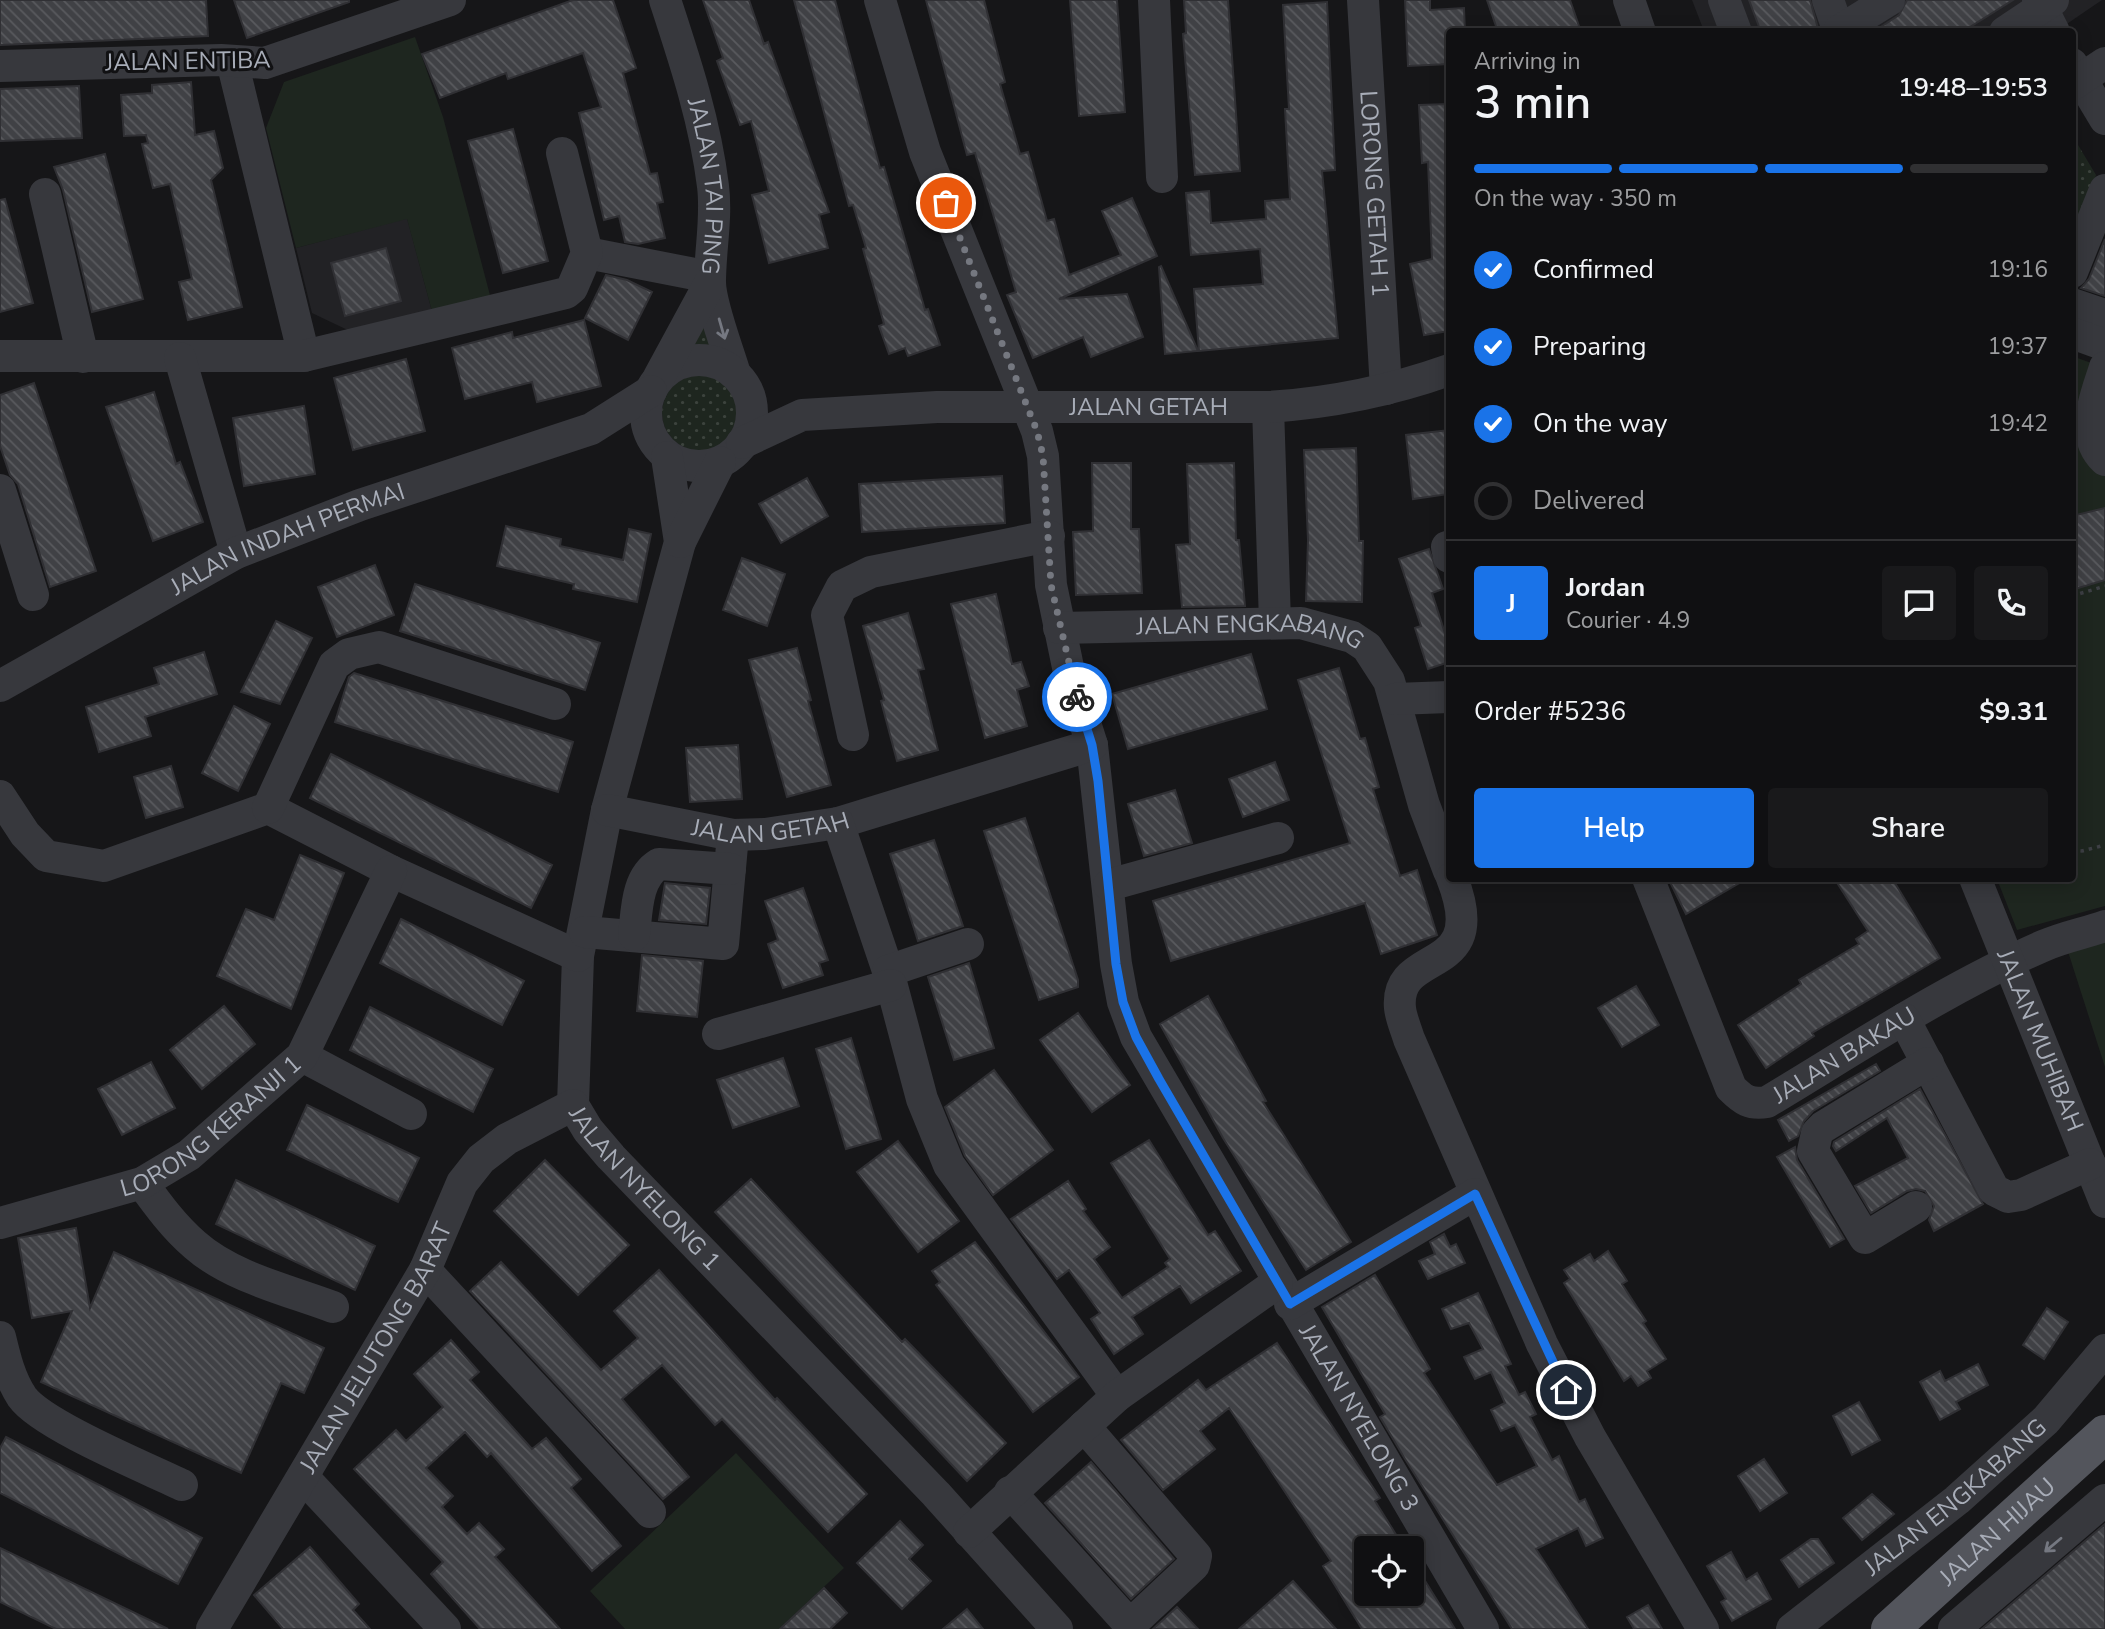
<!DOCTYPE html>
<html lang="en">
<head>
<meta charset="utf-8">
<style>
  :root { --surface:#101012; --page:#19191b; --text:#f1f3f6; --muted:#9c9d9f; --line:#303032; --accent:#1a73e8 }
  body { margin:0; font-family:"Nunito Sans",sans-serif; background:var(--page); color:var(--text); height:100vh; display:flex; flex-direction:column; font-size:26px; white-space:nowrap }
  * { box-sizing:border-box; margin:0 }
  p { font-size:23px; color:var(--muted) }
  .icon { flex:none; width:38px; height:38px; fill:none; stroke:currentColor; stroke-width:2; stroke-linecap:round; stroke-linejoin:round }
  .map { position:relative; flex:1; overflow:hidden }
  .drawer { position:absolute; left:1446px; top:28px; width:630px; height:854px; display:flex; flex-direction:column; background:var(--surface); border-radius:7px; box-shadow:0 4px 18px #0003,0 0 0 2px var(--line) }
  .drawer>* { flex:none }
  .tools { position:absolute; left:1354px; top:1536px; display:grid; gap:14px }
  .tools a { display:grid; place-items:center; width:70px; height:70px; border-radius:7px; background:var(--surface); box-shadow:0 4px 18px #0003,0 0 0 2px var(--line); font-size:35px }
  .pin { position:absolute; display:grid; place-items:center; width:60px; height:60px; color:#fff; margin:-30px; border:4px solid #fff; border-radius:50%; box-shadow:0 2px 7px #0007 }
  .courier { position:absolute; display:grid; place-items:center; width:70px; height:70px; margin:-35px; border:5px solid #1a73e8; border-radius:50%; background:#fff; color:#222; box-shadow:0 2px 9px #0007 }
  .head em { font-style:normal; font-weight:600 }
  .head div { display:flex; flex-direction:column-reverse }
  .head { display:flex; align-items:center; justify-content:space-between; height:119px; padding:0 28px }
  h1 { font-size:46px; font-weight:600; line-height:52px }
  .bar { display:grid; grid-template-columns:repeat(4,1fr); gap:10px 7px; align-content:center; height:84px; padding:0 28px }
  .bar i { height:9px; border-radius:5px; background:var(--line) }
  .bar .selected { background:var(--accent) }
  .bar p { grid-column:span 4 }
  .line { display:flex; align-items:center; gap:18px; padding:0 28px; border-top:2px solid var(--line) }
  .line div { flex:1 }
  .round { display:grid; place-items:center; flex:none; width:74px; height:74px; border-radius:7px; background:var(--page) }
  ol { padding:0 28px; list-style:none }
  li { display:flex; align-items:center; gap:21px; height:77px }
  li p { margin-inline-start:auto }
  li .icon { padding:7px; border-radius:50%; background:var(--accent); color:#fff; stroke-width:4 }
  li:last-child { color:var(--muted) }
  li i { width:38px; height:38px; border:4px solid var(--line); border-radius:50% }
  .button { display:flex; gap:14px; margin-top:auto; padding:14px 28px }
  .button a { flex:1; height:80px; border-radius:7px; background:var(--accent); color:#fff; font-size:28px; font-weight:600; line-height:80px; text-align:center }
  .button a+a { background:var(--page); color:var(--text) }
  .map>svg:first-child { display:block }
  .built { fill:#222225 }
  .grass { fill:url(#grass-dots) }
  .park { fill:#1e261f }
  .building { fill:url(#building-back-hatch); stroke:#303034; stroke-width:2 }
  .lines { fill:none; stroke-linecap:round; stroke-linejoin:round }
  .path { stroke:#3d3f44; stroke-width:3.5; stroke-dasharray:3.5 5; stroke-linecap:butt }
  .minor { stroke:#37383d; stroke-width:32 }
  .major { stroke:#53555c; stroke-width:38 }
  .oneway { stroke:#757881 }
  .done { stroke:#757880; stroke-width:7; stroke-dasharray:0 12.6 }
  .route { stroke:#1a73e8; stroke-width:9 }
  .labels { text-anchor:middle; stroke-width:6; stroke-linejoin:round; paint-order:stroke }
  .street-label { font-size:24px; fill:#a8adb8; stroke:#111113 }
</style>
</head>
<body>
<div class="map">
<svg width="2105" height="1629" viewBox="0 0 2105 1629">
  <defs>
    <pattern id="grass-dots" width="8" height="8" patternUnits="userSpaceOnUse" patternTransform="scale(1.75)"><rect width="8" height="8" fill="#1e261f"/><path d="M2 2h.1M6 6h.1" fill="none" stroke="#3c433d" stroke-width="1.8" stroke-linecap="round"/></pattern>
    <pattern id="building-back-hatch" width="6" height="6" patternUnits="userSpaceOnUse" patternTransform="scale(1.75)"><rect width="6" height="6" fill="#404145"/><path d="M-1 5l2 2M0 0l6 6M5-1l2 2" fill="none" stroke="#595a5e"/></pattern>
  </defs>
  <rect width="100%" height="100%" fill="#161618"/>
  <!-- built -->
  <path class="built" d="M1692,0h410l-47,32 -351,-1z
    M407,218l26,97 -77,19 -44,-21 -16,-65z"/>
  <!-- grass -->
  <path class="grass" d="M2072,135l24,40 -24,74z
    M707,307l11,46 -29,-1z
    M662 413a38 38 0 1 1 76 0a38 38 0 1 1-76 0Z"/>
  <!-- park -->
  <path class="park" d="M415,37l28,80 48,182 -58,16 -26,-96 -111,29 -30,-120 18,-46z
    M2072,356l33,12v538l-88,24 -20,-51 75,-1z
    M2105,925v142l-42,-131z
    M736,1453l108,115 -65,61h-154l-35,-38z"/>
  <!-- building -->
  <path class="building" d="M0,0h206l2,36 -208,9z
    M234,0h115v2l-102,36z
    M573,0h40l23,68 -13,5 27,101 7,-1 6,29 -6,1 8,35 -27,6 -13,-2 -6,-26 -15,4 -25,-107 22,-6 -18,-54 -75,26 -2,-6 -66,25 -18,-44z
    M703,0h46l15,44 4,-2 61,170 -10,3 9,33 -59,15 -17,-68 17,-4 -18,-70 -11,4 -23,-64 6,-3z
    M794,0h41l45,168 4,-1 41,143 3,-1 12,36 -32,11 -3,-8 -16,6 -10,-28 5,-2 -21,-75 3,-1 -13,-43 -4,1z
    M926,0h58l21,82 -5,2 20,70 8,-2 19,69 7,-2 15,56 52,-20 -19,-44 30,-13 25,58 -98,43 68,-5 16,43 -52,20 -8,-20 -50,21 -26,-63 9,-3 -41,-139 -8,2z
    M1070,0h47l8,112 -46,4z
    M1184,0h44l12,171 -45,4 -12,-141 3,-1z
    M1405,0h25v10l34,-2 1,24h-16v32l-41,2z
    M1487,0h83l11,32h-83z
    M1749,0h61l9,32h-58z
    M1907,0h106l-51,32h-89l26,-17z
    M1327,2l8,168 -13,1 16,167 -139,13 -5,-62 69,-5 -3,-35 -69,6 -5,-62 23,-2 2,32 55,-4 -1,-18 25,-2 -5,-90h4l-6,-104z
    M191,82l4,53 19,-4 9,37 -12,12 31,127 -54,13 -9,-38 13,-3 -22,-95 -17,4 -11,-44 6,-1 -2,-8 -22,1 -3,-41 31,-2v-8z
    M79,86l3,52 -82,3v-52z
    M1449,104v227l-25,4 -14,-71 22,-5 -4,-97 -6,1 -3,-58z
    M513,129l35,132 -45,12 -35,-132z
    M105,154l38,145 -51,13 -29,-122 -9,-23z
    M5,199l28,104 -33,9v-112z
    M2105,239v57l-24,-8 8,-9z
    M386,248l15,53 -56,15 -14,-53z
    M1161,266l37,85 -33,3 -6,-87z
    M606,275l21,5 25,12 -24,48 -43,-22z
    M584,320l17,66 -64,16 -5,-20 -67,17 -13,-51 60,-16 1,6z
    M406,359l19,72 -72,19 -19,-72z
    M34,383l62,188 -46,16 -32,-103 -8,-9 -10,-29v-51z
    M154,392l22,72 4,-2 23,60 -50,19 -47,-134z
    M304,406l11,68 -71,12 -11,-68z
    M1449,430v64l-36,5 -7,-64z
    M1356,448l3,93h4l-1,61 -56,-1 2,-61 -4,-90z
    M1092,463h39v66h8l3,64 -66,2 -3,-63 20,-1z
    M1234,463l2,77h3l6,66 -63,1 -6,-62 14,-1 -3,-80z
    M1002,476l3,47 -143,9 -3,-48z
    M807,478l21,38 -47,27 -22,-39z
    M2105,508v72l-33,10v-74z
    M506,526l55,13 -1,7 63,14 6,-31 22,5 -14,68 -64,-13 1,-5 -77,-18z
    M1429,549l14,40 -11,4 17,53v16l-21,7 -13,-41 6,-2 -22,-67z
    M742,558l43,16 -18,52 -44,-16z
    M375,565l19,50 -57,22 -19,-50z
    M415,584l185,59 -15,47 -185,-59z
    M996,594l16,70 9,-2 8,24 -12,4 10,36 -42,12 -34,-134z
    M908,613l16,56 -6,1 20,80 -41,11 -16,-60 3,-1 -21,-74z
    M276,621l36,17 -32,66 -39,-12z
    M797,648l14,52 -3,1 23,84 -44,12 -38,-137z
    M204,652l13,42 -72,23 6,19 -52,16 -13,-45 73,-23 -5,-16z
    M1251,654l16,55 -139,40 -16,-55z
    M1339,668l21,71 5,-1 14,49 -6,2 27,87 17,-6 20,65 -56,19 -16,-51 -194,58 -18,-60 197,-58 -52,-163z
    M354,673l219,69 -15,50 -223,-70 14,-45z
    M234,706l36,18 -32,67 -36,-18z
    M738,745l4,54 -52,3 -4,-54z
    M331,754l221,111 -21,43 -221,-110z
    M1275,762l14,38 -46,17 -14,-38z
    M171,766l12,41 -37,11 -12,-41z
    M1175,790l17,53 -48,13 -16,-52z
    M1025,818l53,162v7l-39,13 -55,-169z
    M934,840l29,86 -45,15 -28,-87z
    M300,855l44,18 -53,136 -74,-33 29,-67 28,11z
    M1668,878h80l-62,36z
    M1834,878h58l48,80 -128,75 2,3 -48,32 -28,-43 63,-41 -2,-4 60,-36 -3,-5 12,-8z
    M665,883l45,5 -4,36 -47,-4z
    M803,888l25,72 -9,3 4,12 -40,13 -15,-44 10,-4 -13,-39z
    M401,919l123,62 -22,44 -122,-62z
    M642,955l61,6 -6,56 -60,-6z
    M969,963l25,85 -40,12 -26,-83z
    M1636,986l23,39 -37,22 -24,-39z
    M1208,996l58,105 -3,1 88,140 -45,28 -83,-132 -63,-114z
    M224,1006l31,38 -53,45 -32,-39z
    M370,1007l123,62 -20,43 -123,-62z
    M1078,1013l52,72 -38,27 -52,-72z
    M851,1038l30,101 -35,10 -30,-100z
    M783,1058l16,48 -66,22 -16,-48z
    M151,1062l24,46 -53,27 -24,-46z
    M1876,1064l4,7 -67,40 -9,10 -6,15 -9,5 -11,-21z
    M994,1070l59,80 -60,45 -28,-39 -20,-49z
    M1920,1089l63,115 -49,27 -5,-11 5,-14 -9,-15 -9,-2 -9,2 -36,22 -16,-27 53,-28 -21,-40 -51,33 -3,-5 1,-4z
    M307,1105l112,53 -21,44 -111,-52z
    M1149,1140l59,95 7,-4 26,40 -50,32 -11,-17 -48,31 11,17 -29,20 -23,-35 9,-6 -31,-43 -12,9 -46,-60 57,-38 18,28 -3,2 27,36 -16,12 28,39 46,-31 -3,-4 5,-4 -59,-96z
    M898,1141l61,80 -41,31 -61,-80z
    M1795,1147l2,13 47,79 -14,8 -53,-90z
    M545,1160l84,85 -51,50 -84,-84z
    M751,1179l151,163 3,-3 101,104 -39,38 -252,-269z
    M236,1180l139,66 -20,44 -139,-66z
    M76,1228l14,80 24,-56 210,96 -20,45 -23,-10 -40,90 -200,-91 31,-71 -40,7 -14,-80z
    M1444,1234l6,13 6,-3 9,19 -37,16 -9,-18 16,-7 -5,-12z
    M975,1242l104,135 -46,35 -97,-127 4,-3 -8,-11z
    M1608,1251l19,30 -5,3 24,37 -3,2 23,36 -19,12 4,7 -13,8 -7,-10 -7,5 -60,-98 6,-4 -6,-9 26,-16 4,7z
    M501,1262l100,108 37,-32 -24,-27 45,-41 116,130 2,-2 90,96 -39,38 -106,-113 -7,6 -53,-60 -40,34 67,78 -26,22 -193,-208z
    M1375,1275l55,94 -6,4 73,112 40,-19 -22,-41 -14,6 -10,-21 14,-7 -14,-31 -16,7 -11,-22 19,-8 -14,-26 -18,6 -9,-20 36,-16 33,71 -6,2 14,29 6,-3 11,22 -6,3 22,43 7,-4 20,46 6,-3 18,39 -17,8 -8,-18 -42,21 52,80h-76l-107,-170 -25,-42 5,-3 -63,-107z
    M2047,1308l21,14 -24,37 -21,-14z
    M451,1340l28,32 -9,8 62,69 14,-11 35,41 -10,9 50,58 -29,25 -101,-118 -4,4 -22,-25 -39,36 27,28 -11,11 25,27 12,-11 25,26 -9,8 65,72h-80l-49,-55 12,-12 -89,-93 42,-39 10,11 37,-34 -29,-33z
    M1277,1343l103,155 -5,3 30,48h-38v45h45v-34l43,69h-93l-39,-63 8,-5 -102,-153 -29,23 15,18 -52,41 -42,-50 77,-60 8,10z
    M1978,1364l10,21 -32,17 4,7 -20,11 -20,-38 20,-11 5,10z
    M1859,1402l21,38 -28,15 -19,-39z
    M6,1437l196,101 -24,46 -178,-91v-45z
    M1764,1459l23,34 -27,18 -22,-35z
    M1091,1462l83,97 -43,40 -86,-96z
    M1872,1494l22,20 -32,26 -19,-22z
    M900,1521l23,24 -14,14 22,22 -29,28 -45,-46z
    M2105,1524v105h-123z
    M1811,1539h7l16,24 -35,24 -18,-27z
    M310,1547l49,57 -6,6 17,19h-87l-29,-34z
    M0,1548l168,81h-112l-56,-27z
    M1731,1552l15,28 11,-7 14,26 -39,22 -11,-19 5,-3 -19,-33z
    M1293,1581l43,48h-97z
    M824,1588l23,25 -17,16h-50z
    M1648,1605l14,24h-28l-7,-12z
    M1177,1607l21,22h-45z
    M967,1609l16,20h-40z"/>
  <g class="lines">
    <!-- path -->
    <path class="path" d="M2072,596l33,-10
      M2072,850l10,1 23,-6"/>
    <!-- minor -->
    <g class="minor">
      <path id="s1" d="M665,0c20,61 40,121 48,186 4,32 -3,64 -3,96 0,22 18,68 25,92"/>
      <path id="s2" d="M880,0l45,152 112,279 6,25 8,129 18,87 23,73 24,219 7,38 13,35 347,592"/>
      <path d="M1154,0l8,177"/>
      <path id="s3" d="M1363,0l23,389"/>
      <path d="M1629,0l11,32"/>
      <path d="M1724,0l12,32"/>
      <path d="M1828,0l11,32"/>
      <path d="M2038,0l16,32"/>
      <path d="M1839,31l50,-31"/>
      <path d="M2005,32l48,-32"/>
      <path d="M232,61l72,295"/>
      <path d="M2072,64l33,55"/>
      <path d="M0,66l221,-6 44,3 185,-63"/>
      <path d="M2072,85l33,-22"/>
      <path d="M45,194l38,163"/>
      <path d="M587,253l123,24"/>
      <path d="M2072,272l33,-82"/>
      <path d="M2072,304l33,11"/>
      <path d="M2072,333l33,12"/>
      <path d="M0,356h304l262,-63 6,-5 15,-35 -25,-100"/>
      <path d="M180,358l56,195"/>
      <circle cx="699" cy="413" r="53"/>
      <path d="M2105,367c-9,30 -27,67 0,93"/>
      <path d="M659,377l51,-94"/>
      <path d="M1268,407l7,215"/>
      <path id="s4" d="M742,443l60,-28 135,-8h331c63,-4 122,-16 181,-37"/>
      <path id="s5" d="M667,457l13,85 -73,268 -29,146 -5,149 15,25 23,27 325,337 121,135"/>
      <path d="M0,490l33,105"/>
      <path d="M680,542l40,-80"/>
      <path d="M1447,547l2,10"/>
      <path id="s6" d="M1059,628l242,-5 51,14 15,10 22,34 35,124 25,66"/>
      <path id="s7" d="M0,686l236,-133 124,-48 231,-76 60,-38"/>
      <path d="M1395,699l54,-2"/>
      <path d="M853,735l-26,-120 15,-29 29,-14 178,-36"/>
      <path d="M0,796l25,38 21,22 58,10 164,-58 123,63 187,85"/>
      <path d="M268,808l66,-143 15,-11 30,-7 176,57"/>
      <path id="s8" d="M607,810l126,25 32,-1 73,-11 254,-78"/>
      <path d="M838,823l50,148 34,128 27,66 168,231"/>
      <path d="M1452,878c40,102 -58,67 -52,130 1,10 6,21 9,31l133,305 48,93 113,192"/>
      <path id="s9" d="M1648,878l83,210c12,12 19,17 36,14 90,-54 180,-114 276,-156 20,-9 42,-13 62,-20"/>
      <path id="s10" d="M1975,878l130,324"/>
      <path d="M1109,885l169,-47"/>
      <path d="M585,932l138,12 10,-109"/>
      <path d="M634,935c3,-24 2,-57 25,-71l71,5"/>
      <path d="M888,971l80,-27"/>
      <path d="M1904,1019l90,171 14,7 13,-2 69,-31"/>
      <path d="M718,1034l173,-49"/>
      <path d="M302,1056l109,58"/>
      <path d="M142,1183c16,22 32,44 53,62 36,32 93,45 138,62"/>
      <path d="M1916,1207l-51,31 -52,-87 4,-18 6,-6 105,-64"/>
      <path id="s11" d="M0,1223l142,-40 47,-28 113,-99 89,-185"/>
      <path d="M425,1270l225,242"/>
      <path d="M1290,1304l185,-110"/>
      <path d="M0,1337c5,21 10,42 22,60 20,28 125,71 160,88"/>
      <path d="M303,1477l142,152"/>
      <path d="M1010,1492l120,133 64,-60 2,-9 -112,-130"/>
      <path d="M969,1532l148,-136 160,-113"/>
      <path id="s12" d="M212,1629l213,-359 37,-87 19,-24 26,-20 66,-34"/>
      <path id="s13" d="M1792,1629l165,-129 89,-80 59,-70"/>
      <path d="M1954,1629l151,-129"/>
    </g>
    <!-- major -->
    <path class="major" id="s14" d="M1890,1629l215,-195"/>
  </g>
  <!-- one-way arrows -->
  <defs><path id="oneway-shaft" d="M-6 0H5M1.5-3L5.5 0L1.5 3" fill="none" stroke-width="1.6" stroke-linecap="round" stroke-linejoin="round" transform="scale(1.75)"/></defs>
  <g class="oneway">
    <use href="#oneway-shaft" transform="translate(722 329) rotate(74)"/>
    <use href="#oneway-shaft" transform="translate(2053 1545) rotate(140)"/>
  </g>
  <g class="lines">
    <!-- done -->
    <path class="done" d="M946,203l91,228 6,25 8,129 26,112"/>
    <!-- route -->
    <path class="route" d="M1077,697l15,48 6,36 18,183 7,38 13,35 23,42 131,225 185,-110 91,196"/>
  </g>
  <g class="labels">
    <!-- street labels -->
    <g class="street-label">
      <text transform="translate(188 61) rotate(-1)" y="8">JALAN ENTIBA</text>
      <text dy="8" stroke="none"><textPath href="#s1" startOffset="192">JALAN TAI PING</textPath></text>
      <text dy="8" stroke="none"><textPath href="#s3" startOffset="194">LORONG GETAH 1</textPath></text>
      <text dy="8" stroke="none"><textPath href="#s4" startOffset="413">JALAN GETAH</textPath></text>
      <text dy="8" stroke="none"><textPath href="#s7" startOffset="324">JALAN INDAH PERMAI</textPath></text>
      <text dy="8" stroke="none"><textPath href="#s6" startOffset="192">JALAN ENGKABANG</textPath></text>
      <text dy="8" stroke="none"><textPath href="#s8" startOffset="166">JALAN GETAH</textPath></text>
      <text dy="8" stroke="none"><textPath href="#s10" startOffset="175">JALAN MUHIBAH</textPath></text>
      <text dy="8" stroke="none"><textPath href="#s9" startOffset="357">JALAN BAKAU</textPath></text>
      <text dy="8" stroke="none"><textPath href="#s11" startOffset="236">LORONG KERANJI 1</textPath></text>
      <text dy="8" stroke="none"><textPath href="#s5" startOffset="772">JALAN NYELONG 1</textPath></text>
      <text dy="8" stroke="none"><textPath href="#s12" startOffset="326">JALAN JELUTONG BARAT</textPath></text>
      <text dy="8" stroke="none"><textPath href="#s2" startOffset="1517">JALAN NYELONG 3</textPath></text>
      <text dy="8" stroke="none"><textPath href="#s13" startOffset="210">JALAN ENGKABANG</textPath></text>
      <text dy="8" stroke="none"><textPath href="#s14" startOffset="145">JALAN HIJAU</textPath></text>
    </g>
  </g>
</svg>
<div class="tools">
<a><svg class="icon" aria-label="locate" viewBox="0 0 24 24"><circle cx="12" cy="12" r="6"/><path d="M12 2v4M12 18v4M2 12h4M18 12h4"/></svg></a>
</div>
<div class="pin" style="left:946px;top:203px;background:#ea580c"><svg class="icon" aria-label="bag" viewBox="0 0 24 24"><path d="M5 8h14l-1 12H6zM9 8a3 3 0 0 1 6 0"/></svg></div>
<div class="pin" style="left:1566px;top:1390px;background:#1f2937"><svg class="icon" aria-label="home" viewBox="0 0 24 24"><path d="M3 11l9-7 9 7M6 9v11h12V9"/></svg></div>
<div class="courier" style="left:1077px;top:697px"><svg class="icon" aria-label="bike" viewBox="0 0 24 24"><circle cx="6" cy="16" r="4"/><circle cx="18" cy="16" r="4"/><path d="M6 16l4-8h5l3 8M10 8l3 8H6M13 5h3"/></svg></div>
<section class="drawer">
<div class="head"><div><h1>3 min</h1><p>Arriving in</p></div><em>19:48–19:53</em></div>
<div class="bar"><i class="selected"></i><i class="selected"></i><i class="selected"></i><i></i><p>On the way · 350 m</p></div>
<ol>
<li><svg class="icon" aria-label="check" viewBox="0 0 24 24"><path d="M5 12l5 5 9-10"/></svg>Confirmed<p>19:16</p></li>
<li><svg class="icon" aria-label="check" viewBox="0 0 24 24"><path d="M5 12l5 5 9-10"/></svg>Preparing<p>19:37</p></li>
<li><svg class="icon" aria-label="check" viewBox="0 0 24 24"><path d="M5 12l5 5 9-10"/></svg>On the way<p>19:42</p></li>
<li><i></i>Delivered</li>
</ol>
<div class="line" style="height:126px"><b class="round" style="background:var(--accent);color:#fff">J</b><div><b>Jordan</b><p>Courier · 4.9</p></div><a class="round"><svg class="icon" aria-label="chat" viewBox="0 0 24 24"><path d="M4 5h16v11H9l-5 4z"/></svg></a><a class="round"><svg class="icon" aria-label="phone" viewBox="0 0 24 24"><path d="M5 4h4l2 5-3 2q2 4 5 5l2-3 5 2v4C11 20 4 13 5 4z"/></svg></a></div>
<div class="line" style="height:91px"><div>Order #5236</div><b>$9.31</b></div>
<div class="button"><a>Help</a><a>Share</a></div>
</section>
</div>
</body>
</html>
